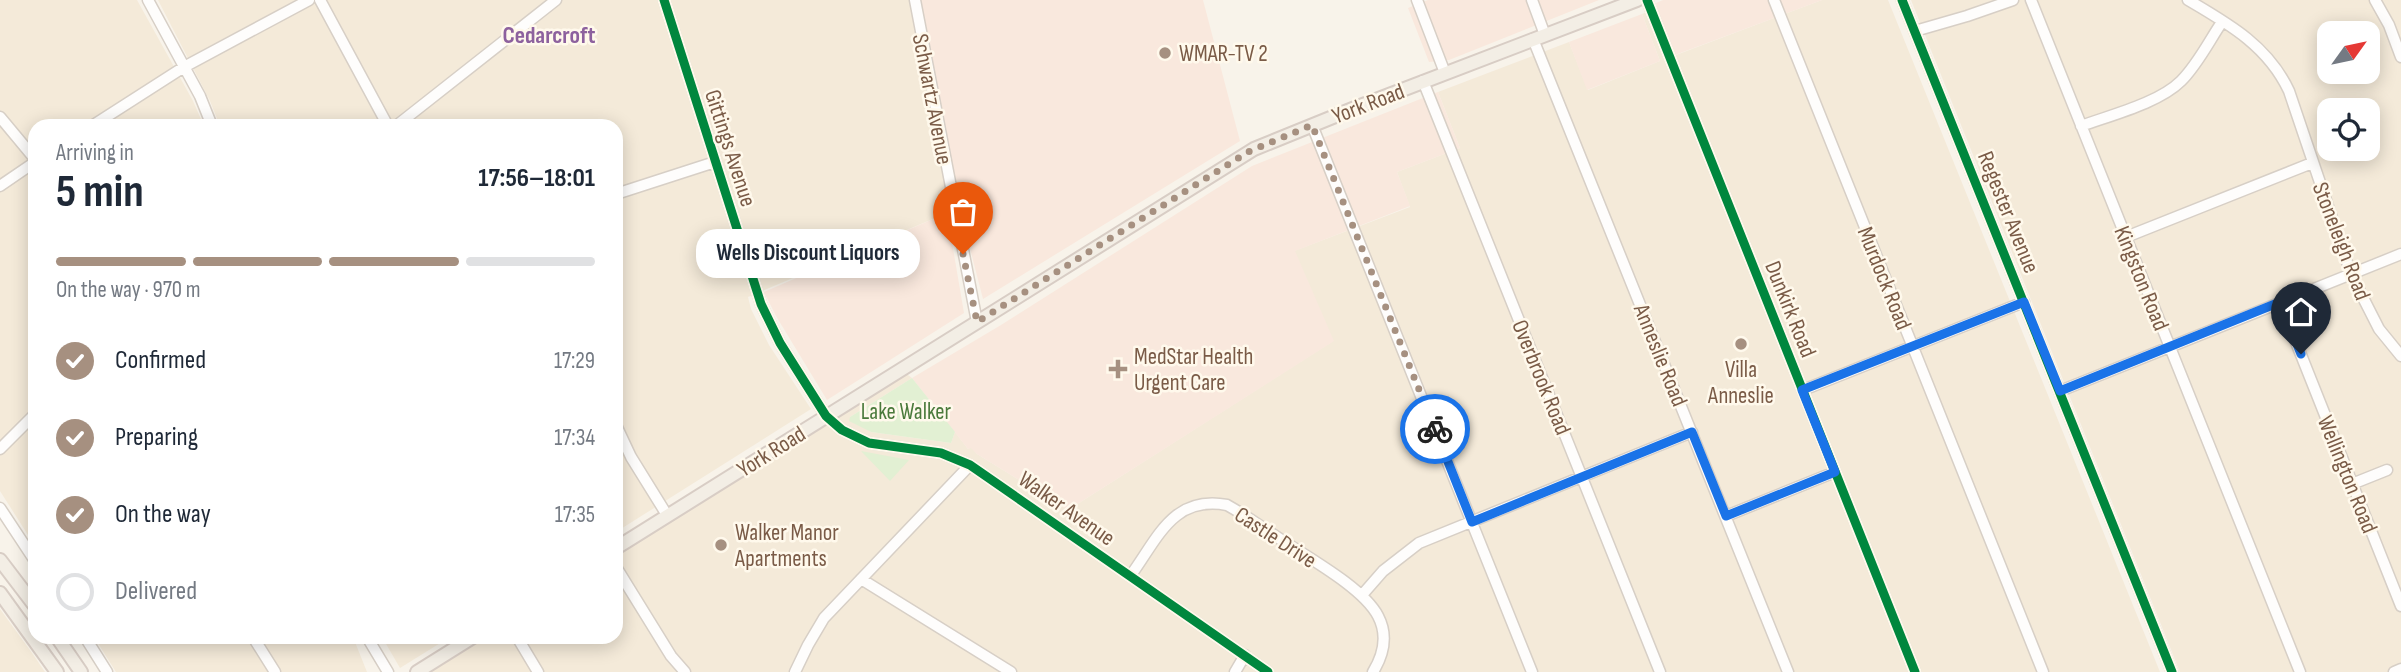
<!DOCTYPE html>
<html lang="en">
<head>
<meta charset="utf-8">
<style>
  :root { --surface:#fff; --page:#f6f6f7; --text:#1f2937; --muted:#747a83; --line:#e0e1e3; --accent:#a69080 }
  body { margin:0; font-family:"Sofia Sans Condensed",sans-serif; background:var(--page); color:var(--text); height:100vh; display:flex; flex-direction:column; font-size:26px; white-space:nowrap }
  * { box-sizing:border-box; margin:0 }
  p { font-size:23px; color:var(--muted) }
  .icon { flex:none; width:38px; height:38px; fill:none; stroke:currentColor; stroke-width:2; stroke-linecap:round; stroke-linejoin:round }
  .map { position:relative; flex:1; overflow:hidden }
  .details { position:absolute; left:28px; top:119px; width:595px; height:525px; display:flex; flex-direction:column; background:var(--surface); border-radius:21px; box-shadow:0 4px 18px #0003 }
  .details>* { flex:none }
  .needle { width:46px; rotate:57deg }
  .tools { position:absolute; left:2317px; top:21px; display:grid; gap:14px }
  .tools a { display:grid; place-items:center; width:63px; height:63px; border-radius:14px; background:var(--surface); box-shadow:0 4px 18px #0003; font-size:35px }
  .pin { position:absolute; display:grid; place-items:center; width:60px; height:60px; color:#fff; margin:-72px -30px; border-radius:50% 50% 50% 0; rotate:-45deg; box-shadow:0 0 7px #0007 }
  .pin .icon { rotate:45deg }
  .courier { position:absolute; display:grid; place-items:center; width:70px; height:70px; margin:-35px; border:5px solid #1a73e8; border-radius:50%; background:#fff; color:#222; box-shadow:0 2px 9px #0007 }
  .bubble { position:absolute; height:49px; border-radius:21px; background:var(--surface); box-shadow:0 4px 18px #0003; font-size:23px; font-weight:700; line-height:49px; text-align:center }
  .headline em { font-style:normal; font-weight:700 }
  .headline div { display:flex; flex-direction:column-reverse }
  .headline { display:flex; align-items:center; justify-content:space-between; height:119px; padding:0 28px }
  h1 { font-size:46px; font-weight:700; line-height:52px }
  .bar { display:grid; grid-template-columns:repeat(4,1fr); gap:10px 7px; align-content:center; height:84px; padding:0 28px }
  .bar i { height:9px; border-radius:5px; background:var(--line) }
  .bar .on { background:var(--accent) }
  .bar p { grid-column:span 4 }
  ol { padding:0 28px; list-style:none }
  li { display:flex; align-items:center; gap:21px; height:77px }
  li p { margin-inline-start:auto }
  li .icon { padding:7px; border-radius:50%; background:var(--accent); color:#fff; stroke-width:4 }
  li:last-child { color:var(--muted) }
  li i { width:38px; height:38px; border:4px solid var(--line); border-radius:50% }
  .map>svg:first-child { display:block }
  .residential { fill:#f4ead9; fill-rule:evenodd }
  .commercial { fill:#f9e8dd }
  .green { fill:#e2f0d3 }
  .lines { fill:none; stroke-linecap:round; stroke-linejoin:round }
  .minor-casing { stroke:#d7cfc6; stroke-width:13 }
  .major-casing { stroke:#d8cdc5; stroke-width:16 }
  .minor { stroke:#fefdfc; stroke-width:10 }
  .major { stroke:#f3eee5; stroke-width:12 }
  .cycleway-casing { stroke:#fff9ec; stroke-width:13 }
  .cycleway { stroke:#00873e; stroke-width:9 }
  .done { stroke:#a69080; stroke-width:7; stroke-dasharray:0 12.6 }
  .route { stroke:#1a73e8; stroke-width:9 }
  .poi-dot { fill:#a69080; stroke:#fff9ec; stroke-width:2.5 }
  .labels { text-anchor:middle; stroke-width:5; stroke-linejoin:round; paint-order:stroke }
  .poi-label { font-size:23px; fill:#7a5b47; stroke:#fff9ec; text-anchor:start }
  .street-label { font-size:23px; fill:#7a5b47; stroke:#fff9ec }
  .park-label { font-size:23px; fill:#4a7a3b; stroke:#fff9ec }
  .neighbourhood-label { font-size:24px; font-weight:bold; fill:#8d619e; stroke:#fff9ec }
</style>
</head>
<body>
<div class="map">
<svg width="2401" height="672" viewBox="0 0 2401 672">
  <rect width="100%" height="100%" fill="#f8f3ea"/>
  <!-- residential -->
  <path class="residential" d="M0,0h137l56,101 11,25h-169v420l-35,-55z
    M158,0h762l45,229 -20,-30 2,14 -199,84 3,12 18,36 42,64 -195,123v-406h-396l-10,-25z
    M1822,0h66l272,672h-1740l55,-35h141v-88l284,-180 12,9 -62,39 21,15 80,11 4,-11 13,17 3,-2 6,7 91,56 265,-169 -39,-90 116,-44 -13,-35 63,-24 -22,-56 131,-50 19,48 72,-29 -18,-47 15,-6 19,47z
    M1911,0h490v672h-221zM2329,33h39v39h-39zM2329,110h39v39h-39z
    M0,609l32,44 13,19h-45z
    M94,637h259l14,35h-251z
    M382,637h68l-50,31z"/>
  <!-- commercial -->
  <path class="commercial" d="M920,0h283l37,141 -257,158 -18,-70z
    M1428,0h171l-150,60 -20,2 -21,-54z
    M1663,0h159l-147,55 -18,-47 -1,-5z
    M1642,14l18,47 -73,29 -18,-48z
    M1438,92l22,56 -63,24 13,34 -115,45 39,90 -266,169 -91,-56 -6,-6 -3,1 -56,-71 89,-53 251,-159z
    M947,213l17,100 -137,87 -51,-84 -12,-24z"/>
  <!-- green -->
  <path class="green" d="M912,378l43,54 -4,11 -80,-11 -22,-11 1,-4z
    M861,451l48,9 -19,21z"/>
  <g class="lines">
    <!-- minor casing -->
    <g class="minor-casing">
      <path id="minor" d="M148,0l52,96 12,30
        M320,0l68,126
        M664,0l97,304 19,39 46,73 16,14 27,13 72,10 29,12 298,207
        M915,0l62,322
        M1417,0l28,73
        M1532,0l13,35
        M1647,0l268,672
        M1774,0l269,672
        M1902,0l270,672
        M2031,0l269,672
        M2188,0c41,24 80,46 101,91l62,183 28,55 22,27
        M2375,0l14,25 12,32
        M1915,31l52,-15 46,-16
        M1533,39l255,633
        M1423,81l237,591
        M0,117l35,42
        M1312,125l220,547
        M92,126l92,-59 125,-67
        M396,126l160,-126
        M2081,126c30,-11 78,-23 100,-45 17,-17 28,-40 41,-59
        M0,186l35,-24
        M616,194l99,-32
        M2126,237l186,-74
        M2280,302l121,304
        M1803,390l221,-88
        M2060,391l341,-137
        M616,425l15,32 36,58
        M0,449l35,-35
        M2352,484l35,-14
        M0,508l35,53
        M1726,516l109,-44
        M616,567l55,89 14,16
        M1131,575c27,-37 42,-80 96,-70 18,10 33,21 50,32 28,19 86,50 101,79 10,19 6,38 -5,56
        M861,579l150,93
        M1362,595l21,-24 36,-28 273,-111
        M85,637l22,35
        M253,637l22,35
        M367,637l21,35
        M517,637l21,35
        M795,672l13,-27 16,-27 146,-153
        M1235,672l10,-17
        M2394,672l7,-3"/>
    </g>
    <!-- major casing -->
    <g class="major-casing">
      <path id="major" d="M616,548l638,-399 101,-41 282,-108
        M0,560l35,46
        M0,593l57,79
        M57,637l24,35
        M417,672l56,-35"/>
    </g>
    <!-- minor -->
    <use href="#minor" class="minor"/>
    <!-- major -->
    <use href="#major" class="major"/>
    <!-- cycleway casing -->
    <g class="cycleway-casing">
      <path id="cycleway" d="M664,0l97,304 19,39 46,73 16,14 27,13 72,10 29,12 298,207
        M1647,0l268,672
        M1902,0l270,672"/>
    </g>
    <!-- cycleway -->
    <use href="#cycleway" class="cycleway"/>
  </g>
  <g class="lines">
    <!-- done -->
    <path class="done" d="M963,254l14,68 271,-170 64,-27 123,304"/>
    <!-- route -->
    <path class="route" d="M1435,429l37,93 220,-90 34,84 109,-44 -33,-82 222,-88 36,89 220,-89 21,52"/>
  </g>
  <!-- markers -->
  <g class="poi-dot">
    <circle cx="1165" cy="53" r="7"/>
    <circle cx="1741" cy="344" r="7"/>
    <path d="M1114.5 358.5h7v7h7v7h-7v7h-7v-7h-7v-7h7z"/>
    <circle cx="721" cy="545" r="7"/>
  </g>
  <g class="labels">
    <!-- poi labels -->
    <g class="poi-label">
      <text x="1179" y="61">WMAR-TV 2</text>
      <text x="1134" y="364">MedStar Health<tspan x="1134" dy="26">Urgent Care</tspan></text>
      <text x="1741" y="377" text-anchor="middle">Villa<tspan x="1741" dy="26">Anneslie</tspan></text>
      <text x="735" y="540">Walker Manor<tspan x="735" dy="26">Apartments</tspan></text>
    </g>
    <!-- street labels -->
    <g class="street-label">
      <text transform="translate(933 99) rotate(79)" y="8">Schwartz Avenue</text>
      <text transform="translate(1368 103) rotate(-21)" y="8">York Road</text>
      <text transform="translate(731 148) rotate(72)" y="8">Gittings Avenue</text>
      <text transform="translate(2009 212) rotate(68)" y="8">Regester Avenue</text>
      <text transform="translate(2342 241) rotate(69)" y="8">Stoneleigh Road</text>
      <text transform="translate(1885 278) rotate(68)" y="8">Murdock Road</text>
      <text transform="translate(2142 278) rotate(68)" y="8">Kingston Road</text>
      <text transform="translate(1791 309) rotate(68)" y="8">Dunkirk Road</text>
      <text transform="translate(1661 355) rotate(68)" y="8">Anneslie Road</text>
      <text transform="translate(1542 377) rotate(68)" y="8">Overbrook Road</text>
      <text transform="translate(771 451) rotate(-32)" y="8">York Road</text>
      <text transform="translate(2348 474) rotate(68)" y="8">Wellington Road</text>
      <text transform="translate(1067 508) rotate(35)" y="8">Walker Avenue</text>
      <text transform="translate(1276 537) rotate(33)" y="8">Castle Drive</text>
    </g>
    <!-- park labels -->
    <g class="park-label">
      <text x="906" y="419">Lake Walker</text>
    </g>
    <!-- neighbourhood labels -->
    <g class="neighbourhood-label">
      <text x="549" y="43">Cedarcroft</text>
    </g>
  </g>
</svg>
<div class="tools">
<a><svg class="needle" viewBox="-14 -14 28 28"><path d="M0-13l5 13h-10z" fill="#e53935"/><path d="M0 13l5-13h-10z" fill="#747a83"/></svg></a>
<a><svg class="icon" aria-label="locate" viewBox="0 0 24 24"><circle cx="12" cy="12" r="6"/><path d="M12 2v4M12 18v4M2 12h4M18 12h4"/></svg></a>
</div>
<div class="pin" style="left:963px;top:254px;background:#ea580c"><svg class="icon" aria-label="bag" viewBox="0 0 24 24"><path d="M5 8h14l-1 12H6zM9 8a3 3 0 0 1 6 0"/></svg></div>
<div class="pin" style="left:2301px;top:354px;background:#1f2937"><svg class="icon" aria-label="home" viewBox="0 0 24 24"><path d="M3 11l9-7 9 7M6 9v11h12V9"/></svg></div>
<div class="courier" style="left:1435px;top:429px"><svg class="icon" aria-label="bike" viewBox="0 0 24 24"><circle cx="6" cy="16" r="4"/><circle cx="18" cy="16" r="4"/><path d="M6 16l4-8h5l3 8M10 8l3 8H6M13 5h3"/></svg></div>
<div class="bubble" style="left:696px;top:229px;width:224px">Wells Discount Liquors</div>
<section class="details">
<div class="headline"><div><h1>5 min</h1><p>Arriving in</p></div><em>17:56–18:01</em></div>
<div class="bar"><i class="on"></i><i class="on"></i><i class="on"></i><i></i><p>On the way · 970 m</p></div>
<ol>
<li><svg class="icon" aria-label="check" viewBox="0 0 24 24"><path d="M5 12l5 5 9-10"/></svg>Confirmed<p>17:29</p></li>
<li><svg class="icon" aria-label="check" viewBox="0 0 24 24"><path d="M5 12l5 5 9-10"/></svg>Preparing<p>17:34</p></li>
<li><svg class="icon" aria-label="check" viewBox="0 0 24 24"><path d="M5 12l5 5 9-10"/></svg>On the way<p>17:35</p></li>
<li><i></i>Delivered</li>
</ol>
</section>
</div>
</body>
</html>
